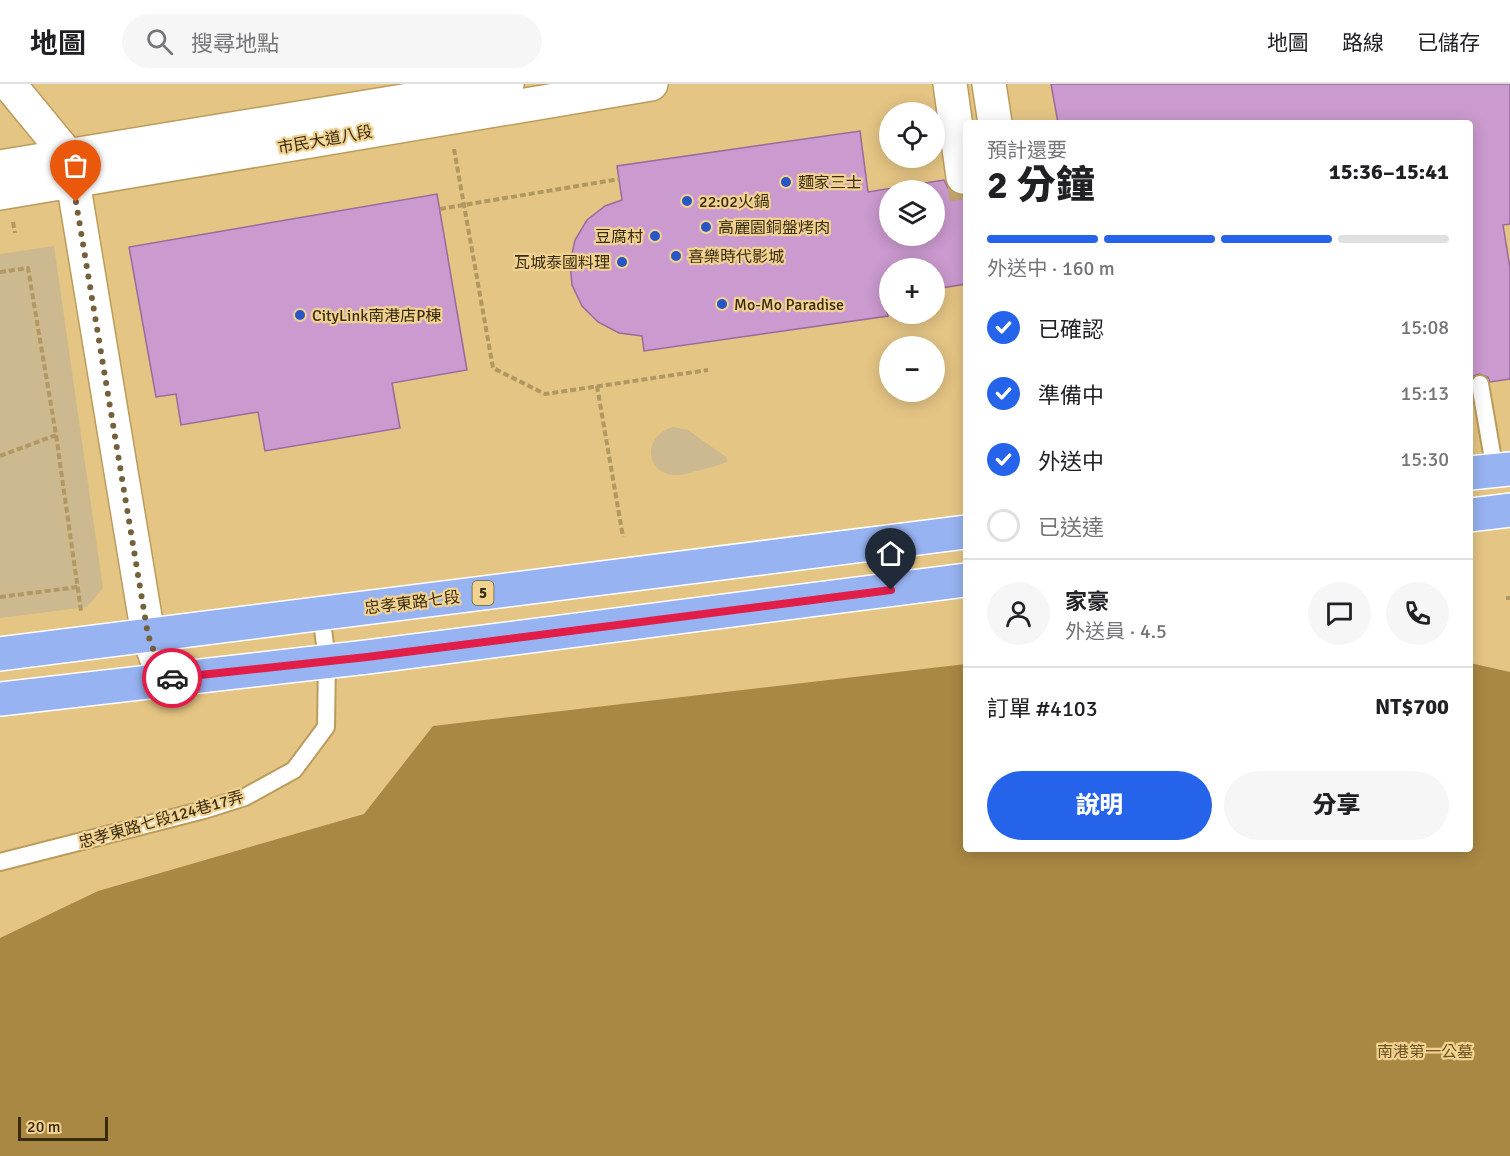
<!DOCTYPE html>
<html lang="zh-TW">
<head>
<meta charset="utf-8">
<style>
  :root { --surface:#fff; --page:#f6f6f6; --text:#202124; --muted:#757577; --line:#e0e0e0; --accent:#2563eb }
  body { margin:0; font-family:Signika,"Noto Sans TC",sans-serif; background:var(--page); color:var(--text); height:100vh; display:flex; flex-direction:column; font-size:22px; white-space:nowrap }
  * { box-sizing:border-box; margin:0 }
  p { font-size:20px; color:var(--muted) }
  .icon { flex:none; width:33px; height:33px; fill:none; stroke:currentColor; stroke-width:2; stroke-linecap:round; stroke-linejoin:round }
  .map { position:relative; flex:1; overflow:hidden }
  .sheet { position:absolute; left:963px; top:36px; width:510px; height:732px; display:flex; flex-direction:column; background:var(--surface); border-radius:6px; box-shadow:0 3px 15px #0003 }
  .sheet>* { flex:none }
  .buttons { position:absolute; left:879px; top:18px; display:grid; gap:12px }
  .buttons a { display:grid; place-items:center; width:66px; height:66px; border-radius:50%; background:var(--surface); box-shadow:0 3px 15px #0003; font-size:30px }
  .scale { position:absolute; left:18px; bottom:15px; width:90px; box-sizing:border-box; padding-left:6px; border:3px solid #372b10; border-top:0; font-size:16px; line-height:21px; white-space:nowrap; color:#372b10; -webkit-text-stroke:4px #f2d290; paint-order:stroke }
  .pin { position:absolute; display:grid; place-items:center; width:51px; height:51px; color:#fff; margin:-62px -26px; border-radius:50% 50% 50% 0; rotate:-45deg; box-shadow:0 0 6px #0007 }
  .pin .icon { rotate:45deg }
  .courier { position:absolute; display:grid; place-items:center; width:60px; height:60px; margin:-30px; border:4px solid #e11d48; border-radius:50%; background:#fff; color:#222; box-shadow:0 2px 8px #0007 }
  .head em { font-style:normal; font-weight:800 }
  .head div { display:flex; flex-direction:column-reverse }
  .head { display:flex; align-items:center; justify-content:space-between; height:102px; padding:0 24px }
  h1 { font-size:39px; font-weight:800; line-height:45px }
  .bar { display:grid; grid-template-columns:repeat(4,1fr); gap:9px 6px; align-content:center; height:72px; padding:0 24px }
  .bar i { height:8px; border-radius:4px; background:var(--line) }
  .bar .active { background:var(--accent) }
  .bar p { grid-column:span 4 }
  .line { display:flex; align-items:center; gap:15px; padding:0 24px; border-top:2px solid var(--line) }
  .line div { flex:1 }
  .round { display:grid; place-items:center; flex:none; width:63px; height:63px; border-radius:32px; background:var(--page) }
  ol { padding:0 24px; list-style:none }
  li { display:flex; align-items:center; gap:18px; height:66px }
  li p { margin-inline-start:auto }
  li .icon { padding:6px; border-radius:50%; background:var(--accent); color:#fff; stroke-width:4 }
  li:last-child { color:var(--muted) }
  li i { width:33px; height:33px; border:3px solid var(--line); border-radius:50% }
  .action { display:flex; gap:12px; margin-top:auto; padding:12px 24px }
  .action a { flex:1; height:69px; border-radius:36px; background:var(--accent); color:#fff; font-size:24px; font-weight:800; line-height:69px; text-align:center }
  .action a+a { background:var(--page); color:var(--text) }
  header { display:flex; align-items:center; gap:36px; box-sizing:border-box; height:84px; padding:0 30px; background:var(--surface); border-bottom:2px solid var(--line) }
  header strong { font-size:28px }
  nav { display:flex; gap:33px; margin-inline-start:auto; font-size:21px }
  .search { width:420px; height:54px; background:var(--page); display:flex; align-items:center; gap:15px; box-sizing:border-box; padding:0 21px; border-radius:33px; color:var(--muted); font-size:22px }
  .map>svg:first-child { display:block }
  .green { fill:#cdb990 }
  .forest { fill:#a98843 }
  .building { fill:#cb9acf; stroke:#996b9d; stroke-width:1.5; fill-rule:evenodd }
  .lines { fill:none; stroke-linecap:round; stroke-linejoin:round }
  .street-tunnel { stroke:#c2a66d; stroke-width:33; stroke-dasharray:33 16; stroke-linecap:butt }
  .lane-casing { stroke:#bb9c5c; stroke-width:20 }
  .street-casing { stroke:#bb9c5c; stroke-width:36 }
  .secondary-casing { stroke:#bb9c5c; stroke-width:36 }
  .primary-casing { stroke:#fff; stroke-width:36 }
  .path { stroke:#b19761; stroke-width:4; stroke-dasharray:6 3; stroke-linecap:butt }
  .lane { stroke:#fff; stroke-width:16 }
  .street { stroke:#fff; stroke-width:33 }
  .secondary { stroke:#fff; stroke-width:33 }
  .primary { stroke:#97b3f2; stroke-width:33 }
  .path-bridge { stroke:#b19761; stroke-width:4; stroke-dasharray:6 3; stroke-linecap:butt }
  .done { stroke:#746139; stroke-width:6; stroke-dasharray:0 10.8 }
  .route { stroke:#e11d48; stroke-width:8 }
  .poi-dot { fill:#2956c5; stroke:#f2d290; stroke-width:2 }
  .labels { text-anchor:middle; stroke-width:4.5; stroke-linejoin:round; paint-order:stroke }
  .shield { fill:#f2d290; stroke:#6f5d36; stroke-width:1.5 }
  .shield-label { font-size:15px; font-weight:bold; fill:#372b10 }
  .street-label { font-size:16px; fill:#372b10; stroke:#f2d290 }
  .poi-label { font-size:16px; fill:#372b10; stroke:#f2d290; text-anchor:start }
  .park-label { font-size:16px; fill:#6c5420; stroke:#f2d290 }
</style>
</head>
<body>
<header>
<strong>地圖</strong>
<div class="search"><svg class="icon" aria-label="search" viewBox="0 0 24 24"><circle cx="10" cy="10" r="6"/><path d="M15 15l6 6"/></svg>搜尋地點</div>
<nav><a>地圖</a><a>路線</a><a>已儲存</a></nav>
</header>
<div class="map">
<svg width="1510" height="1072" viewBox="0 0 1510 1072">
  <rect width="100%" height="100%" fill="#e5c584"/>
  <!-- green -->
  <path class="green" d="M54,162l49,342 -16,19 -87,11v-364z
    M673,343l15,3 38,27 2,4c-8,5 -18,6 -27,9 -9,2 -19,6 -28,5 -31,-4 -28,-41 0,-48z"/>
  <!-- forest -->
  <path class="forest" d="M1470,579l40,9v484h-1510v-218l98,-47 266,-77 69,-88 533,-62v185h504z"/>
  <!-- building -->
  <path class="building" d="M1051,0h459v140l-7,1 7,43v111l-20,3 -2,-5 -9,-3 -6,2 -3,5v-258h-412z
    M860,47l8,61 76,-12 4,8 7,6 11,1v89l-32,5v-21h-44v28l-6,1 4,19 -244,35 -2,-15 -23,-3 -21,-11 -16,-16 -10,-21 -2,-22 5,-23 12,-20 18,-14 17,-6 -5,-34zM890,106h44v46h-44z
    M437,110l30,176 -75,13 8,45 -135,23 -7,-39 -77,13 -5,-31 -20,3 -27,-150z"/>
  <g class="lines">
    <!-- street-tunnel -->
    <path class="street-tunnel" d="M963,93l3,22"/>
    <!-- lane casing -->
    <g class="lane-casing">
      <path id="lane" d="M1480,300l15,87
        M0,778l204,-52 41,-13 49,-27 32,-43 1,-67 -6,-46"/>
    </g>
    <!-- street casing -->
    <g class="street-casing">
      <path id="street" d="M9,0l60,73 79,478 16,44
        M950,0l13,93
        M989,0l6,39"/>
    </g>
    <!-- secondary casing -->
    <g class="secondary-casing">
      <path id="secondary" d="M0,83l507,-83
        M0,109l651,-109"/>
    </g>
    <!-- primary casing -->
    <g class="primary-casing">
      <path id="primary" d="M1470,389l40,-4
        M1470,431l40,-5
        M0,570l966,-122
        M0,615l367,-42 599,-77"/>
    </g>
    <!-- path -->
    <path class="path" d="M454,65l39,219 52,26 163,-24
      M13,138l2,11
      M0,188l28,-4 28,167 25,176
      M597,302l26,151
      M0,372l56,-21
      M0,513l78,-10
      M1506,514h4"/>
    <!-- lane -->
    <use href="#lane" class="lane"/>
    <!-- street -->
    <use href="#street" class="street"/>
    <!-- secondary -->
    <use href="#secondary" class="secondary"/>
    <!-- primary -->
    <use href="#primary" class="primary"/>
    <!-- path-bridge -->
    <path class="path-bridge" d="M440,125l179,-30"/>
  </g>
  <g class="lines">
    <!-- done -->
    <path class="done" d="M76,118l72,433 16,44 8,-1"/>
    <!-- route -->
    <path class="route" d="M172,594l195,-21 524,-67"/>
  </g>
  <!-- markers -->
  <g class="poi-dot">
    <circle cx="786" cy="98" r="6"/>
    <circle cx="687" cy="117" r="6"/>
    <circle cx="706" cy="143" r="6"/>
    <circle cx="655" cy="152" r="6"/>
    <circle cx="676" cy="172" r="6"/>
    <circle cx="622" cy="178" r="6"/>
    <circle cx="722" cy="220" r="6"/>
    <circle cx="300" cy="231" r="6"/>
  </g>
  <g class="labels">
    <!-- shield labels -->
    <rect class="shield" x="472.5" y="497" width="21" height="24" rx="4.5"/>
    <g class="shield-label">
      <text x="483" y="514">5</text>
    </g>
    <!-- street labels -->
    <g class="street-label">
      <text transform="translate(325 55) rotate(-10)" y="6">市民大道八段</text>
      <text transform="translate(412 518) rotate(-7)" y="6">忠孝東路七段</text>
      <text transform="translate(161 735) rotate(-16)" y="6">忠孝東路七段124巷17弄</text>
    </g>
    <!-- poi labels -->
    <g class="poi-label">
      <text x="798" y="104">麵家三士</text>
      <text x="699" y="123">22:02火鍋</text>
      <text x="718" y="149">高麗園銅盤烤肉</text>
      <text x="643" y="158" text-anchor="end">豆腐村</text>
      <text x="688" y="178">喜樂時代影城</text>
      <text x="610" y="184" text-anchor="end">瓦城泰國料理</text>
      <text x="734" y="226">Mo-Mo Paradise</text>
      <text x="312" y="237">CityLink南港店P棟</text>
    </g>
    <!-- park labels -->
    <g class="park-label">
      <text x="1425" y="973">南港第一公墓</text>
    </g>
  </g>
</svg>
<div class="buttons">
<a><svg class="icon" aria-label="locate" viewBox="0 0 24 24"><circle cx="12" cy="12" r="6"/><path d="M12 2v4M12 18v4M2 12h4M18 12h4"/></svg></a>
<a><svg class="icon" aria-label="layers" viewBox="0 0 24 24"><path d="M12 4l9 5-9 5-9-5zM3 14l9 5 9-5"/></svg></a>
<a>+</a>
<a>−</a>
</div>
<div class="scale">20 m</div>
<div class="pin" style="left:76px;top:118px;background:#ea580c"><svg class="icon" aria-label="bag" viewBox="0 0 24 24"><path d="M5 8h14l-1 12H6zM9 8a3 3 0 0 1 6 0"/></svg></div>
<div class="pin" style="left:891px;top:506px;background:#1f2937"><svg class="icon" aria-label="home" viewBox="0 0 24 24"><path d="M3 11l9-7 9 7M6 9v11h12V9"/></svg></div>
<div class="courier" style="left:172px;top:594px"><svg class="icon" aria-label="car" viewBox="0 0 24 24"><path d="M5 17H2v-5l4-1 3-4h7l3 4 3 1v5h-3M9 17h6M6 11h13"/><circle cx="7" cy="17" r="2"/><circle cx="17" cy="17" r="2"/></svg></div>
<section class="sheet">
<div class="head"><div><h1>2 分鐘</h1><p>預計還要</p></div><em>15:36–15:41</em></div>
<div class="bar"><i class="active"></i><i class="active"></i><i class="active"></i><i></i><p>外送中 · 160 m</p></div>
<ol>
<li><svg class="icon" aria-label="check" viewBox="0 0 24 24"><path d="M5 12l5 5 9-10"/></svg>已確認<p>15:08</p></li>
<li><svg class="icon" aria-label="check" viewBox="0 0 24 24"><path d="M5 12l5 5 9-10"/></svg>準備中<p>15:13</p></li>
<li><svg class="icon" aria-label="check" viewBox="0 0 24 24"><path d="M5 12l5 5 9-10"/></svg>外送中<p>15:30</p></li>
<li><i></i>已送達</li>
</ol>
<div class="line" style="height:108px"><a class="round"><svg class="icon" aria-label="person" viewBox="0 0 24 24"><circle cx="12" cy="8" r="4"/><path d="M4 21q1-7 8-7t8 7"/></svg></a><div><b>家豪</b><p>外送員 · 4.5</p></div><a class="round"><svg class="icon" aria-label="chat" viewBox="0 0 24 24"><path d="M4 5h16v11H9l-5 4z"/></svg></a><a class="round"><svg class="icon" aria-label="phone" viewBox="0 0 24 24"><path d="M5 4h4l2 5-3 2q2 4 5 5l2-3 5 2v4C11 20 4 13 5 4z"/></svg></a></div>
<div class="line" style="height:78px"><div>訂單 #4103</div><b>NT$700</b></div>
<div class="action"><a>說明</a><a>分享</a></div>
</section>
</div>
</body>
</html>
